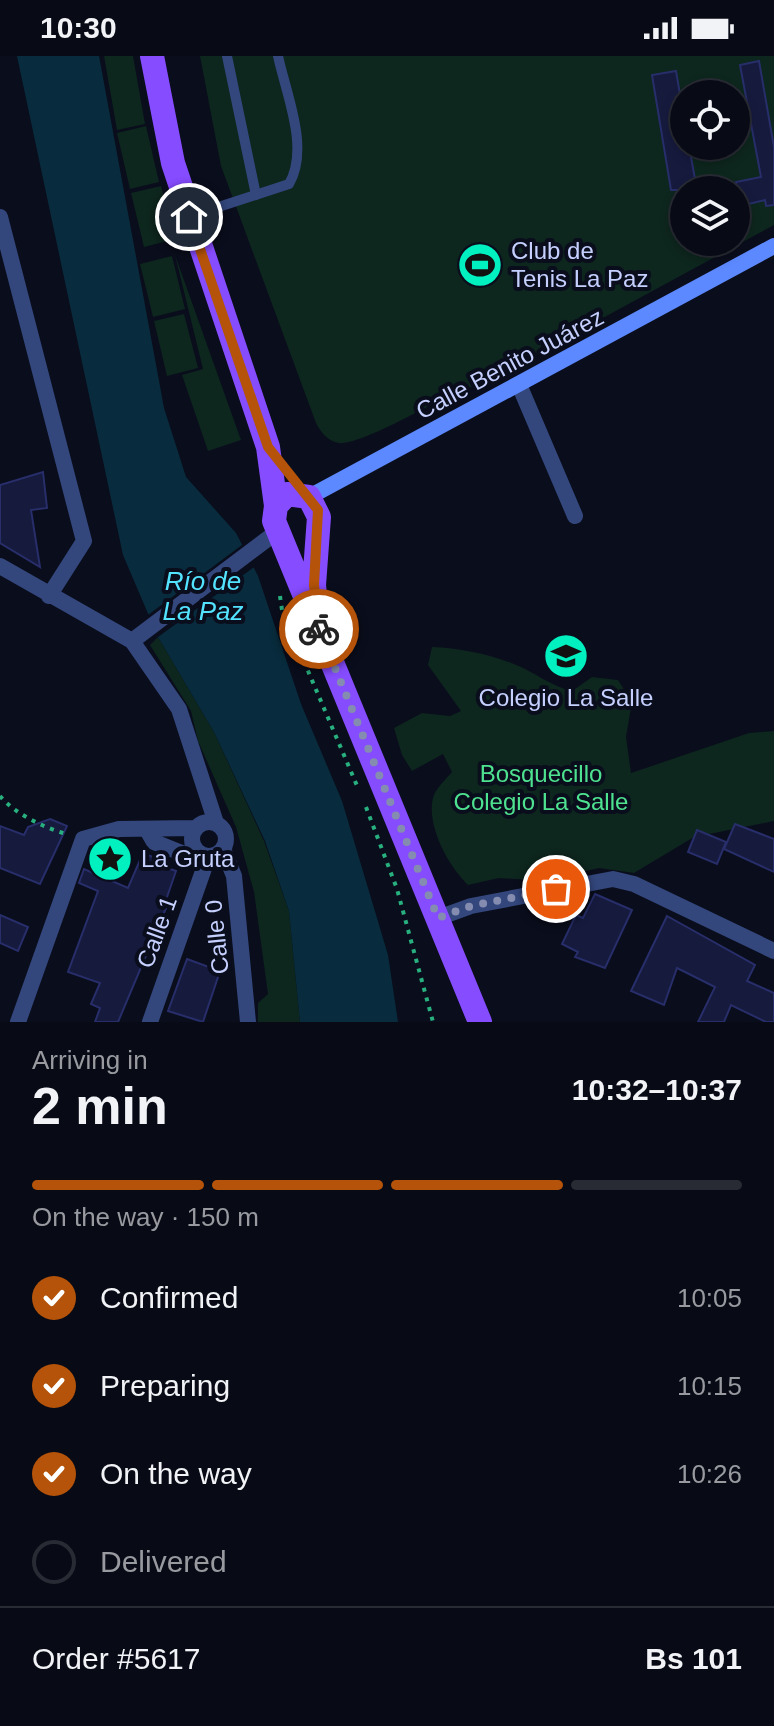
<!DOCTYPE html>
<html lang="en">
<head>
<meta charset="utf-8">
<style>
  :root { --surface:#080a15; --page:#161822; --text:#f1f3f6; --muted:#989aa0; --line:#292b34; --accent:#b45309 }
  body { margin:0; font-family:Arial,sans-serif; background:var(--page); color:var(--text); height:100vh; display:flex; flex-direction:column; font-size:30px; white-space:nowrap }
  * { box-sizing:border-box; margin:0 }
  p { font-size:26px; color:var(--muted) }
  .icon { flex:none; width:44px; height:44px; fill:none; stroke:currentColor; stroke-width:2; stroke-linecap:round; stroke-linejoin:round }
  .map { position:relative; height:966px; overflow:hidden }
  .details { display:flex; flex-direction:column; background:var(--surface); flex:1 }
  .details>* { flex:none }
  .tools { position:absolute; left:670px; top:24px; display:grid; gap:16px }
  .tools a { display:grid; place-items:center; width:80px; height:80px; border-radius:50%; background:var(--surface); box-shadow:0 4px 12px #0003,0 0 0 2px var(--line); font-size:40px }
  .pin { position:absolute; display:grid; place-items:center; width:68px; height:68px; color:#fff; margin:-34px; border:4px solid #fff; border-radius:50%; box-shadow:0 2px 8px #0007 }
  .courier { position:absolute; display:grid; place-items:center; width:80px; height:80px; margin:-40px; border:6px solid #b45309; border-radius:50%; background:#fff; color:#222; box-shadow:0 2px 10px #0007 }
  .headline em { font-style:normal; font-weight:600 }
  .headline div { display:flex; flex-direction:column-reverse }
  .headline { display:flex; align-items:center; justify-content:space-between; height:136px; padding:0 32px }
  h1 { font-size:52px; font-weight:600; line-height:60px }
  .bar { display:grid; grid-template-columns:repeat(4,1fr); gap:12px 8px; align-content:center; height:96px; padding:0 32px }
  .bar i { height:10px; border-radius:6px; background:var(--line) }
  .bar .current { background:var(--accent) }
  .bar p { grid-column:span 4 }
  .line { display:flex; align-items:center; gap:20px; padding:0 32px; border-top:2px solid var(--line) }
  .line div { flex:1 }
  ol { padding:0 32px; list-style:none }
  li { display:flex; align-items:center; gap:24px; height:88px }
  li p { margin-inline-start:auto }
  li .icon { padding:8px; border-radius:50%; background:var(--accent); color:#fff; stroke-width:4 }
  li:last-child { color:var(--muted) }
  li i { width:44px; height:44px; border:4px solid var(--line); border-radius:50% }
  .status { display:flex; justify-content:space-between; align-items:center; height:56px; padding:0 40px; background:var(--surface); direction:ltr }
  .status svg { height:22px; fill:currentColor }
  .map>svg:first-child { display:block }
  .green { fill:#0d261e; fill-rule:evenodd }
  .water { fill:#082c3d }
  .pier { fill:#0a0d1c }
  .building { fill:#161a3d; stroke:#272e6a; stroke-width:2 }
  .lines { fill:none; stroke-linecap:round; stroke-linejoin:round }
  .path { stroke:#28b07f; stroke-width:4; stroke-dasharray:4 6; stroke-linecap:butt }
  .lane { stroke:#33477d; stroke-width:10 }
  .street { stroke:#33477d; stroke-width:16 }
  .secondary { stroke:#5c89ff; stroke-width:16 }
  .primary { stroke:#864cff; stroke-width:24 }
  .done { stroke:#848cb0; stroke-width:8; stroke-dasharray:0 14.4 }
  .route { stroke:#b45309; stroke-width:10 }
  .labels { text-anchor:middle; stroke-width:8; stroke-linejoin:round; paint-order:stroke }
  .poi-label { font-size:24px; fill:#c5d0ff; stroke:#0a0d1c; text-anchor:start }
  .street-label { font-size:24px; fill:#c5d0ff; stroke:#0a0d1c }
  .park-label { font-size:24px; fill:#4ee290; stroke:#0a0d1c }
  .water-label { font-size:26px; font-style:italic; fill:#53e3ff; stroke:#0a0d1c }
</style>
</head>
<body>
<div class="status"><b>10:30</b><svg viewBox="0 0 49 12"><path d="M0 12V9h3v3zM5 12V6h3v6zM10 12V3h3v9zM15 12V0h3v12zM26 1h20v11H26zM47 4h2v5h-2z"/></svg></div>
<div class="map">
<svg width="774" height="966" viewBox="0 0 774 966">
  <rect width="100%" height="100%" fill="#0a0d1c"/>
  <!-- green -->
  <path class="green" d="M104,0h29l12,68 -28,6z
    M200,0h574v169l-300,163 -9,-2c-22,12 -105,60 -126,57 -11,-2 -18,-10 -23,-20l-95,-257zM684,38h52v52h-52zM684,134h52v52h-52z
    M146,70l13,56 -29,7 -13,-56z
    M161,130l14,53 -31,8 -13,-54z
    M175,199l66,185 -33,11 -26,-76 21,-6z
    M172,200l13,53 -32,8 -13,-53z
    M184,258l14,54 -31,8 -13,-55z
    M158,581l56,95 50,109 25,70 11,111h-42v-19l10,-9 -14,-102 -18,-65 -38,-86 -7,-30 -41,-66z
    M432,591c28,1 56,7 82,17 21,8 36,22 58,27l20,-14 26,3 14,22 -6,35 5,36 118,-40 25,-2v90l-80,16 -60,36 -35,-5 -55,13 -45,-3 -31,7c-19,-18 -42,-59 -35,-87 2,-9 13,-19 19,-26l-9,-18 -31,17 -10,-16 -8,-27 28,-15 28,3 11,-5 -33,-46z"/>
  <!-- water -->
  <path class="water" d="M17,0h82l65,352 22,69 50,56 22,43 43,128 41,97 46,154 10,67h-98l-11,-111 -24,-70 -51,-109 -56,-95 -35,-82z"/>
  <!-- pier -->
  <path class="pier" d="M246,486l11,23 -99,72 -10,-22z"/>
  <!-- building -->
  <path class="building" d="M759,5l15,86v58l-8,1 -1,-6 -29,7v-25l25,-5 -21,-112z
    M676,15l8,47v28h5l8,44h-26l-19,-115z
    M43,416l4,36 -16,2 9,57 -40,-24v-58z
    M50,763l17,7 -27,58 -40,-16v-42l24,9 4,-8z
    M735,768l39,15v33l-50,-23z
    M697,774l29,12 -9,22 -29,-12z
    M143,797l17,7 -2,5 18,6 -10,29 3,1 -51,121h-23l5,-14 -9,-4 9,-21 -32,-11 30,-81 -19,-8 5,-14 44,19z
    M595,838l37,16 -27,58 -30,-11 3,-5 -16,-8 14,-29 7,3z
    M0,859l28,12 -10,24 -18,-8z
    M667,860l88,49 -8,16 27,12v29h-8l-35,-17 -7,17h-26l17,-35 -38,-19 -13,37 -33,-14z
    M187,903l33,12 -17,51 -35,-11z"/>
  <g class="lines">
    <!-- path -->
    <path class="path" d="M280,540l2,14 76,178
      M0,740c15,18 43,31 66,38
      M366,751l31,82 36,133"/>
    <!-- lane -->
    <path class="lane" d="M227,0l29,139
      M191,160l98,-32c21,-36 -3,-90 -11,-128"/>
    <!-- street -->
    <path class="street" d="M0,161l84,324 -35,55
      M520,331l55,129
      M0,510l132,75 47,68 37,114
      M132,585l146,-110
      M192 783a17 17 0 1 1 34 0a17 17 0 1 1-34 0Z
      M147,774l7,12 30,12 18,2
      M223,793l11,27 14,146
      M438,862l33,-12 142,-27 21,5 140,67
      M18,966l65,-183 36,-10 76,-1
      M150,966l58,-165"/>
    <!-- secondary -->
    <path class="secondary" d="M309,441l465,-251"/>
    <!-- primary -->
    <path class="primary" d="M152,0l21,107 95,284 8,59
      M318,569l-4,-40 5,-68 -10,-20 -22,-3 -11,12 -2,15 206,501"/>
  </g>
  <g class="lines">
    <!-- done -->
    <path class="done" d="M319,573l119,289 33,-12 85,-17"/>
    <!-- route -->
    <path class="route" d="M189,161l79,230 50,63 -4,75 5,44"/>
  </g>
  <!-- icons -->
  <defs>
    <g id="stadium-disc" transform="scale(2.3)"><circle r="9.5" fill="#00f0bf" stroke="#0a0d1c"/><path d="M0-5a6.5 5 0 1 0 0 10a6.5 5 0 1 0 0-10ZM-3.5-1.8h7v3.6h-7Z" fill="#111"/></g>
    <g id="school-disc" transform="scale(2.3)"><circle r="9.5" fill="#00f0bf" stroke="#0a0d1c"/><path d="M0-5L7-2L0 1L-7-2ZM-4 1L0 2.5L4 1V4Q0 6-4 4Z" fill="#111"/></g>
    <g id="sight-disc" transform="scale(2.3)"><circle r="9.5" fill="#00f0bf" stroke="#0a0d1c"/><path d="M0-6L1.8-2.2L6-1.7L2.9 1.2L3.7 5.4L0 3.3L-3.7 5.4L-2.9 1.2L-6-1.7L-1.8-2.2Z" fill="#111"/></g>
  </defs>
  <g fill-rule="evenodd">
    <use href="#stadium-disc" x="480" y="209"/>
    <use href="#school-disc" x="566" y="600"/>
    <use href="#sight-disc" x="110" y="803"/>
  </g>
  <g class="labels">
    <!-- poi labels -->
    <g class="poi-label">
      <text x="511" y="203">Club de<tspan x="511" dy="28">Tenis La Paz</tspan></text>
      <text x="566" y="650" text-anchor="middle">Colegio La Salle</text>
      <text x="141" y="811">La Gruta</text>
    </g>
    <!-- street labels -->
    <g class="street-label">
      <text transform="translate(510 308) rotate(-28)" y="8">Calle Benito Juárez</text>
      <text transform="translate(157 876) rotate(-70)" y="8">Calle 1</text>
      <text transform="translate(217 881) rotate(-96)" y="8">Calle 0</text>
    </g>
    <!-- park labels -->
    <g class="park-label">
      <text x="541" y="726">Bosquecillo<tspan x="541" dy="28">Colegio La Salle</tspan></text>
    </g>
    <!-- water labels -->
    <g class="water-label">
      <text x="203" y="534">Río de<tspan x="203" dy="30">La Paz</tspan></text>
    </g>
  </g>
</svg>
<div class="tools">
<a><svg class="icon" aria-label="locate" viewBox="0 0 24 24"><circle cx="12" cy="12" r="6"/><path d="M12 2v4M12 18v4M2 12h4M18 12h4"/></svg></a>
<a><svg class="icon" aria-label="layers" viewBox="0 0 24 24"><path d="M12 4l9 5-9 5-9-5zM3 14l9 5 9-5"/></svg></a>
</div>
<div class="pin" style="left:556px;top:833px;background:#ea580c"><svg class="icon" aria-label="bag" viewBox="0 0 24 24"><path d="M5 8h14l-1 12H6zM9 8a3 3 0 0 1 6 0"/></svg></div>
<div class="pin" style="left:189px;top:161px;background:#1f2937"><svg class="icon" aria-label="home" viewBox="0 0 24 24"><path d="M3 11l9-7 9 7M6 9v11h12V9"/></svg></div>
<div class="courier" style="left:319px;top:573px"><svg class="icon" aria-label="bike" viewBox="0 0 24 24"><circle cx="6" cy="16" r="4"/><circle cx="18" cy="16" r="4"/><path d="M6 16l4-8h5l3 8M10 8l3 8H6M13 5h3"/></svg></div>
</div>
<section class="details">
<div class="headline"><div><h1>2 min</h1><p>Arriving in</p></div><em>10:32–10:37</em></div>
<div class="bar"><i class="current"></i><i class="current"></i><i class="current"></i><i></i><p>On the way · 150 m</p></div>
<ol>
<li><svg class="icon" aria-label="check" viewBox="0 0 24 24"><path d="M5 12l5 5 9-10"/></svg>Confirmed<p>10:05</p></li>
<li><svg class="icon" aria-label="check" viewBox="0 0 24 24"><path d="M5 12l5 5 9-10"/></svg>Preparing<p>10:15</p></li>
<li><svg class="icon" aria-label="check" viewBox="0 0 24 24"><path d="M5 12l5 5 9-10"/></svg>On the way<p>10:26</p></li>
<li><i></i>Delivered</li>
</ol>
<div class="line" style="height:104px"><div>Order #5617</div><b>Bs 101</b></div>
</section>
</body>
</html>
